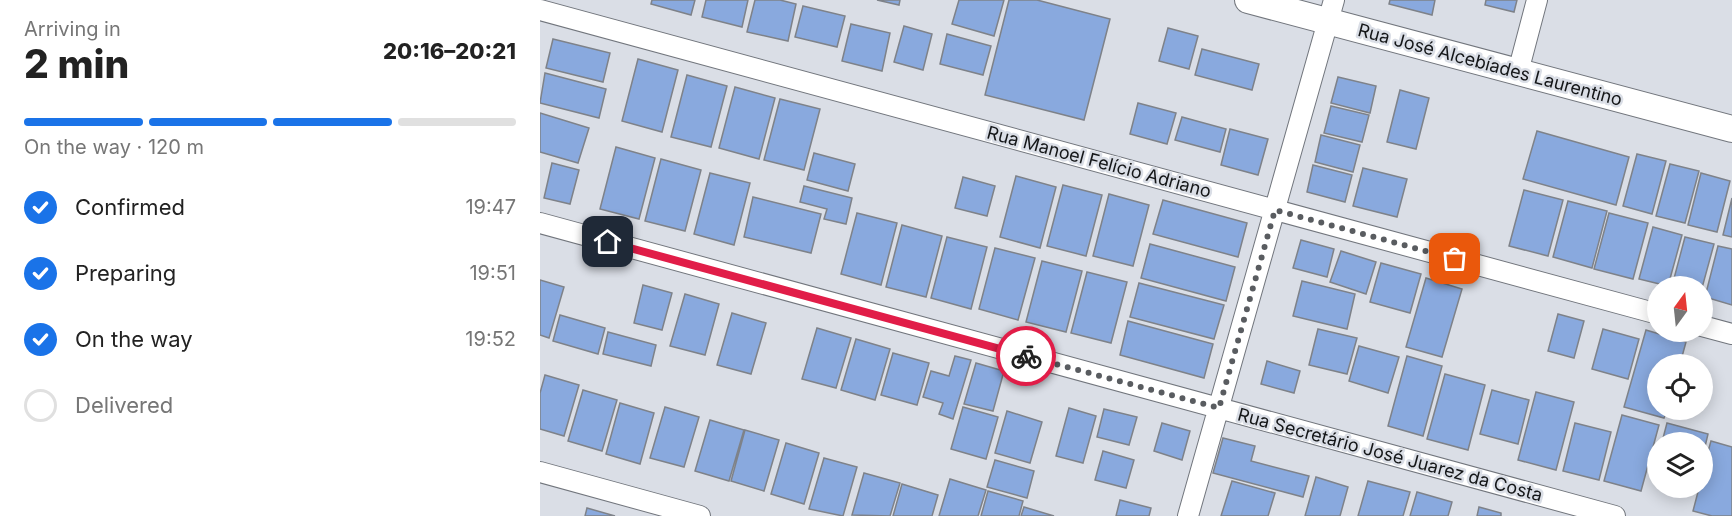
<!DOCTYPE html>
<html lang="en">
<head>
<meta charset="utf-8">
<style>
  :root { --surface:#fff; --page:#f2f2f2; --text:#222; --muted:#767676; --line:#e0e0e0; --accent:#1a73e8 }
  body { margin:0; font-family:Inter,sans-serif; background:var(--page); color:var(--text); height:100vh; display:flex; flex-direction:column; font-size:22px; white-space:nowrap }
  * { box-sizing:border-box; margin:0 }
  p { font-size:20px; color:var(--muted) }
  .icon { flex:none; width:33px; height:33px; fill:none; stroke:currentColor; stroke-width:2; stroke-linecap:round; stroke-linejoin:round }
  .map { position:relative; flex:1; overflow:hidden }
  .side { display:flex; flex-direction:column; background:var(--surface); width:540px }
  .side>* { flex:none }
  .needle { width:39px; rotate:15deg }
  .tools { position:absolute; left:1107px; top:276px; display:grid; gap:12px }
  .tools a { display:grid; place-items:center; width:66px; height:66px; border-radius:50%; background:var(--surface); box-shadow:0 3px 15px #0003; font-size:30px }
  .pin { position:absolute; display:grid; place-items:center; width:51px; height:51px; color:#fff; margin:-26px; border-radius:12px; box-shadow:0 3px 9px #0006 }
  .courier { position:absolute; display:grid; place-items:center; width:60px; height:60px; margin:-30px; border:4px solid #e11d48; border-radius:50%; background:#fff; color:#222; box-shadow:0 2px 8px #0007 }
  .headline em { font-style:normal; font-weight:800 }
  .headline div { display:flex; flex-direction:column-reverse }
  .headline { display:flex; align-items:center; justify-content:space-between; height:102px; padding:0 24px }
  h1 { font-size:39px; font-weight:800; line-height:45px }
  .bar { display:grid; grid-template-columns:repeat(4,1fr); gap:9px 6px; align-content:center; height:72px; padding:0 24px }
  .bar i { height:8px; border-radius:4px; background:var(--line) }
  .bar .current { background:var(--accent) }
  .bar p { grid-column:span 4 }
  ol { padding:0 24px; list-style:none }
  li { display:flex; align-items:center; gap:18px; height:66px }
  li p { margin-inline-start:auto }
  li .icon { padding:6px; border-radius:50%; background:var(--accent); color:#fff; stroke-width:4 }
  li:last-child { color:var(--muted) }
  li i { width:33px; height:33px; border:3px solid var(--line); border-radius:50% }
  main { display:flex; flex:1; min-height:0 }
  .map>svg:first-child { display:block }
  .building { fill:#89a9de; stroke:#7e8289; stroke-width:1.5 }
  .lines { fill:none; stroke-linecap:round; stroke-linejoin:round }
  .minor-casing { stroke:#72767d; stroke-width:22 }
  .tertiary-casing { stroke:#72767d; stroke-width:28 }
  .minor { stroke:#fff; stroke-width:20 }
  .tertiary { stroke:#fff; stroke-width:26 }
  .done { stroke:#595c60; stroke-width:6; stroke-dasharray:0 10.8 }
  .route { stroke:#e11d48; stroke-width:8 }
  .labels { text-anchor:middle; stroke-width:5; stroke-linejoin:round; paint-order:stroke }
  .street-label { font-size:18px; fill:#141618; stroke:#dadee6 }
</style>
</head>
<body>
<main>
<section class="side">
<div class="headline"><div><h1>2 min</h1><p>Arriving in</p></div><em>20:16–20:21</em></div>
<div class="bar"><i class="current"></i><i class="current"></i><i class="current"></i><i></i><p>On the way · 120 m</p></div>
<ol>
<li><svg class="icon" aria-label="check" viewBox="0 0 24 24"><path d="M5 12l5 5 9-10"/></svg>Confirmed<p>19:47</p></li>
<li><svg class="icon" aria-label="check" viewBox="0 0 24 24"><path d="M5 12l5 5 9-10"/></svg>Preparing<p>19:51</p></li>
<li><svg class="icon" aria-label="check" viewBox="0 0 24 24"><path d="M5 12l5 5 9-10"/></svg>On the way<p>19:52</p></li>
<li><i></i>Delivered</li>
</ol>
</section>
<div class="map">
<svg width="1192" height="516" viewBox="0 0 1192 516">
  <rect width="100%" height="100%" fill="#dadee6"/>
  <!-- building -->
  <path class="building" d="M112,0h43l-4,15 -40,-11z
    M166,0h42l-6,27 -40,-10z
    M215,0h25l16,4 -8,37 -41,-9z
    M337,0h23l-1,5z
    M419,0h45l-10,36 -42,-12z
    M469,0h28l73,19 -26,101 -99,-25z
    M850,0h45l-3,15 -43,-11z
    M946,0h31l-3,12 -29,-7z
    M263,6l42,10 -8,31 -42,-10z
    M311,24l39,9 -8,38 -40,-10z
    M364,26l28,8 -9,36 -29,-8z
    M628,28l30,8 -9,33 -30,-8z
    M407,34l44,12 -8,29 -43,-11z
    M13,39l57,14 -7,29 -57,-14z
    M662,49l57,15 -7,26 -57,-15z
    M98,59l40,11 -16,62 -40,-11z
    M5,73l61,16 -7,29 -59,-15z
    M147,75l40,11 -16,61 -40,-10z
    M798,77l38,9 -6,27 -39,-10z
    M195,87l40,11 -16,61 -40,-11z
    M860,90l29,8 -13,51 -29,-7z
    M240,99l40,10 -16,61 -40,-10z
    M598,103l38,10 -9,31 -37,-10z
    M791,106l38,9 -7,27 -38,-9z
    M0,113l49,15 -11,35 -38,-11z
    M642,117l44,12 -6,23 -45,-12z
    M690,129l38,10 -10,36 -37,-10z
    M997,131l92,26 -13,48 -93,-26z
    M781,135l39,10 -7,27 -38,-10z
    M76,147l39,11 -16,61 -39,-10z
    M274,153l41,11 -7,27 -41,-11z
    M1097,154l29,7 -14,53 -29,-8z
    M121,159l40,11 -16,61 -40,-10z
    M12,163l27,7 -9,34 -26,-6z
    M1130,164l29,7 -14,52 -29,-7z
    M773,165l39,10 -7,27 -38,-10z
    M823,168l44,11 -10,38 -44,-11z
    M170,173l40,10 -16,62 -40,-11z
    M1161,173l29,8 -13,51 -29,-7z
    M476,176l40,11 -16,61 -40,-11z
    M423,177l32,9 -8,30 -32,-8z
    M523,185l39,10 -16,61 -39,-10z
    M264,186l48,12 -6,26 -22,-5 3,-10 -27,-7z
    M984,190l39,10 -15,56 -39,-10z
    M569,194l40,11 -16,61 -40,-10z
    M213,197l68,17 -10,39 -67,-16z
    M1192,198v39l-9,-2z
    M623,200l84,23 -9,34 -85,-23z
    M1028,201l39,10 -15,57 -39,-11z
    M317,213l40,10 -16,62 -40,-11z
    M1069,213l39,10 -15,56 -39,-10z
    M362,225l40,11 -16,61 -40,-10z
    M1113,227l29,8 -14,51 -29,-7z
    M407,237l40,10 -16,62 -40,-11z
    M1145,237l29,7 -12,44 -30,-2z
    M761,240l33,9 -7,28 -34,-9z
    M610,244l85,23 -9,34 -85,-23z
    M1178,246l14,3v56l-27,-8z
    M455,248l40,10 -17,62 -39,-11z
    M801,251l35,11 -10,32 -36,-12z
    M502,261l40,10 -16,61 -40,-10z
    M841,263l40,11 -11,39 -40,-11z
    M547,272l40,10 -16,61 -40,-10z
    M886,278l36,11 -20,68 -36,-10z
    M0,280l24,7 -15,51 -9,-3z
    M762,281l53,13 -8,35 -54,-13z
    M599,283l85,22 -10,34 -84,-22z
    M103,285l29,8 -10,37 -28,-7z
    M145,294l34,10 -14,51 -35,-9z
    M192,313l34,10 -15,51 -34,-9z
    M1018,314l26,7 -10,37 -26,-7z
    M20,315l45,13 -7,26 -45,-13z
    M588,321l85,23 -9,34 -84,-23z
    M277,328l34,10 -15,50 -34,-9z
    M778,329l39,9 -10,36 -38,-9z
    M1063,329l36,10 -11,40 -36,-10z
    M1106,330l40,12 -6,22h-22v46h9l-3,8 -40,-11z
    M68,332l48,13 -5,21 -48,-12z
    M316,339l34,10 -15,51 -34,-10z
    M819,346l40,11 -11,36 -39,-12z
    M353,353l36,10 -12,42 -36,-10z
    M415,356l16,4 -18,59 -14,-5 4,-11 -20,-6 8,-26 18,5z
    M867,356l35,10 -19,70 -35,-10z
    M727,361l33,10 -6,22 -33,-9z
    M436,363l28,8 -11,40 -29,-7z
    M905,374l40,11 -17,65 -41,-11z
    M5,375l34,10 -15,51 -24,-7v-36z
    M43,390l34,10 -15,51 -34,-10z
    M952,390l37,10 -11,44 -38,-10z
    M996,392l38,10 -18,68 -38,-10z
    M80,403l34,10 -14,51 -34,-10z
    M125,407l34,10 -15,50 -34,-9z
    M423,407l35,10 -12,42 -35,-10z
    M529,408l27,8 -13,47 -27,-7z
    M564,409l33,8 -8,28 -32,-8z
    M467,411l35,11 -12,41 -35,-10z
    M1082,415l37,10 -18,66 -37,-10z
    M170,420l34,10 -15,51 -34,-10z
    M622,423l28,8 -8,29 -28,-9z
    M1035,423l36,9 -12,48 -36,-9z
    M1127,423l41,11 -5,21 -1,-13h-40z
    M205,430l34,10 -15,51 -33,-10z
    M683,438l32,8 -4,15 58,15 -6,21 -90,-24z
    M1171,441l21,6v69h-20l-19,-5 6,-23h3v-15z
    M246,443l33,10 -15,51 -33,-10z
    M563,451l31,9 -8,28 -31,-8z
    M284,458l33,9 -14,49 -34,-7z
    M455,460l39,11 -7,27 -40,-11z
    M324,473l36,10 -10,33 -38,-1z
    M776,477l32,10 -8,29h-35z
    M410,479l36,11 -8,26h-39z
    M692,481l43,12 -7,23h-47z
    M828,481l42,11 -7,24h-45z
    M362,484l36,11 -6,21h-39z
    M448,491l35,10 -4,15h-38z
    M877,492l35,10 -4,14h-38z
    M580,500l31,8 -2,8h-33z
    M484,507l30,9h-33z
    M939,507l22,6v3h-24z
    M47,508l28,8h-30z"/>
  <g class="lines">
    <!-- minor casing -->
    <g class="minor-casing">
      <path id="minor" d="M0,10l1118,304
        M978,72l19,-72
        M0,223l1075,293
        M1162,326l30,8
        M0,472l160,44
        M648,516l146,-516"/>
    </g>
    <!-- tertiary casing -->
    <g class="tertiary-casing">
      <path id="tertiary" d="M708,0l484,129"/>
    </g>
    <!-- minor -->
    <use href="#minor" class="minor"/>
    <!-- tertiary -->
    <use href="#tertiary" class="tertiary"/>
  </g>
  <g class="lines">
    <!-- done -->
    <path class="done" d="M486,356l193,52 56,-198 180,49"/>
    <!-- route -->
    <path class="route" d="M68,242l418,114"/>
  </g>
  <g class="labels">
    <!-- street labels -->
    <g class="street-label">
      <text transform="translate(950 65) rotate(15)" y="6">Rua José Alcebíades Laurentino</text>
      <text transform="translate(559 162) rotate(15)" y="6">Rua Manoel Felício Adriano</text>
      <text transform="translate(850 455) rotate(15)" y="6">Rua Secretário José Juarez da Costa</text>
    </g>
  </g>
</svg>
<div class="tools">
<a><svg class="needle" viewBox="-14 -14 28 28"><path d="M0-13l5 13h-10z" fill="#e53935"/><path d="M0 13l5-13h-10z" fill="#767676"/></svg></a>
<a><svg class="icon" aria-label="locate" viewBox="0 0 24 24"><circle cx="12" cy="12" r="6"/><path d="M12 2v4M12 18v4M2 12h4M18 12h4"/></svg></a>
<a><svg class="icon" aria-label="layers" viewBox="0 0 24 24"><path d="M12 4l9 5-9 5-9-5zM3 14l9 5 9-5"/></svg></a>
</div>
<div class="pin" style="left:915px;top:259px;background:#ea580c"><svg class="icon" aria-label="bag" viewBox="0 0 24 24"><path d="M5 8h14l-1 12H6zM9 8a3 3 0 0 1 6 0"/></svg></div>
<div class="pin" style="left:68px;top:242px;background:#1f2937"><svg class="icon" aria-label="home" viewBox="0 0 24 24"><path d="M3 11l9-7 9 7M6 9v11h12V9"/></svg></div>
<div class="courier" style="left:486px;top:356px"><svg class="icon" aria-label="bike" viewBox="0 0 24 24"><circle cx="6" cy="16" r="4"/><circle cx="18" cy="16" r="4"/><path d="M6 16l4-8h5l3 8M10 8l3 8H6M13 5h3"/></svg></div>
</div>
</main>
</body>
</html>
